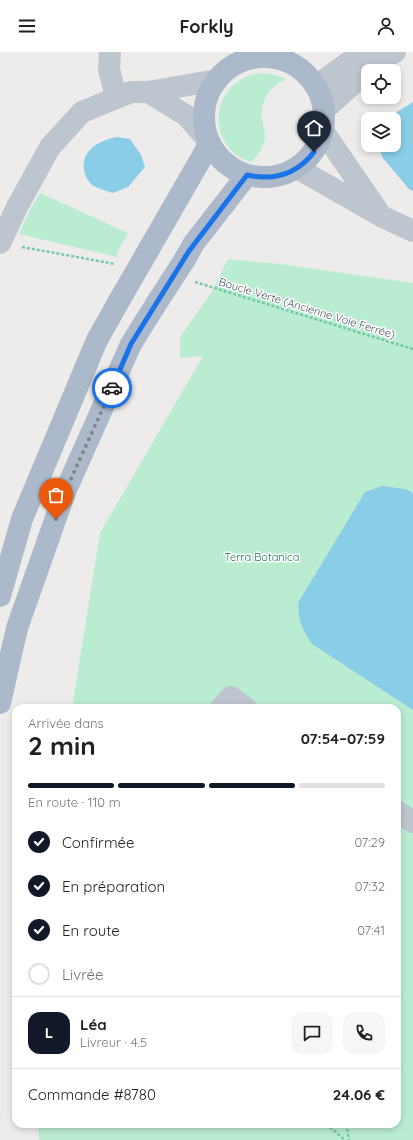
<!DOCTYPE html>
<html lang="fr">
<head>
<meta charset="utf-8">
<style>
  :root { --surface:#fff; --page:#f6f6f6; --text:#202124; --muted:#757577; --line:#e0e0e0; --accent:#111827 }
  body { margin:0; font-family:Quicksand,sans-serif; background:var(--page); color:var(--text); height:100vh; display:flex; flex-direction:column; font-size:15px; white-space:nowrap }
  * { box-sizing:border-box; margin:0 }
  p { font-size:13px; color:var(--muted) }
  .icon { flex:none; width:22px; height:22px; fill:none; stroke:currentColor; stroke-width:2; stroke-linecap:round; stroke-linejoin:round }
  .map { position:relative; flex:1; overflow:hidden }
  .drawer { position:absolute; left:12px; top:652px; width:389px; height:424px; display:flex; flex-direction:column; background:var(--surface); border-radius:12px; box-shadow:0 2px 6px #0003 }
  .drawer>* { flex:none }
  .tools { position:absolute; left:361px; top:12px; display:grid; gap:8px }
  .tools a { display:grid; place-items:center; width:40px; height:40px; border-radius:8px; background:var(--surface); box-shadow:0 2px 6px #0003; font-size:20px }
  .pin { position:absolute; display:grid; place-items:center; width:34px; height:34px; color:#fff; margin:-41px -17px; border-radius:50% 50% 50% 0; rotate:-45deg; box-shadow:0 0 4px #0007 }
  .pin .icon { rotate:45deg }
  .courier { position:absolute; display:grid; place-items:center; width:40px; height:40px; margin:-20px; border:3px solid #1a73e8; border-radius:50%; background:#fff; color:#222; box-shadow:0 1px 5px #0007 }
  .overview em { font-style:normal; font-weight:700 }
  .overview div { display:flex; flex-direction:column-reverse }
  .overview { display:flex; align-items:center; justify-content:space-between; height:68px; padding:0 16px }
  h1 { font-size:26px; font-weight:700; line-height:30px }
  .bar { display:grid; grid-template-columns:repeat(4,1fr); gap:6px 4px; align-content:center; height:48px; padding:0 16px }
  .bar i { height:5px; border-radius:3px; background:var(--line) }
  .bar .selected { background:var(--accent) }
  .bar p { grid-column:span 4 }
  .line { display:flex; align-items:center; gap:10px; padding:0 16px; border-top:1px solid var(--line) }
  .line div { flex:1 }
  .round { display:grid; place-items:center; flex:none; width:42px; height:42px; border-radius:12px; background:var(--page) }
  ol { padding:0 16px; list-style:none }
  li { display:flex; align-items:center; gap:12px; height:44px }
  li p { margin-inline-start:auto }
  li .icon { padding:4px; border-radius:50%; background:var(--accent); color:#fff; stroke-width:4 }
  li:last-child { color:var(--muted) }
  li i { width:22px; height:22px; border:2px solid var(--line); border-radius:50% }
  header { display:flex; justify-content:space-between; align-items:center; height:52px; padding:0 16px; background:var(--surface); font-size:18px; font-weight:700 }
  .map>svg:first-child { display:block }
  .green { fill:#baecd1 }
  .water { fill:#89cde7 }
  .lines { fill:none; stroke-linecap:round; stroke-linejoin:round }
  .path { stroke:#74c8a5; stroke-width:2.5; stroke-dasharray:3 2; stroke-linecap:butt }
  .minor { stroke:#bdc5ce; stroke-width:22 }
  .major { stroke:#acb9ca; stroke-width:22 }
  .minor-bridge { stroke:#bdc5ce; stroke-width:22 }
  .major-bridge { stroke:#acb9ca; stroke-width:22 }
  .done { stroke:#80858b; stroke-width:4; stroke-dasharray:0 7.2 }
  .route { stroke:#1a73e8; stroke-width:5 }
  .labels { text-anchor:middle; stroke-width:3; stroke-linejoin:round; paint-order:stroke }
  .street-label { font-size:11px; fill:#454e58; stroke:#fff }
  .park-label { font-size:11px; fill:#1a754e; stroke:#fff }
</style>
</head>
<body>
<header><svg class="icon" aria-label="menu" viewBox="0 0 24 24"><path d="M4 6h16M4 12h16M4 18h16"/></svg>Forkly<svg class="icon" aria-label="person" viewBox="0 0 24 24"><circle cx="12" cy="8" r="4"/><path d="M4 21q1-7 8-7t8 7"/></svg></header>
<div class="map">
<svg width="413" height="1088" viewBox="0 0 413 1088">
  <rect width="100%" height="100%" fill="#eeeceb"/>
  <!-- green -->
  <path class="green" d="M263,21l12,2 11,4c-17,8 -26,22 -24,40 1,7 3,12 3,19 -1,10 -7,17 -14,24 -5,-2 -11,-4 -16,-8 -24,-20 -21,-58 5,-74 7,-5 15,-6 23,-7z
    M40,141l88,40 -10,18 -1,6 -98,-23 11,-24z
    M228,207l52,5 133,19v857h-374l-1,-16h359v-416h-325l28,-175 103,-177 -23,2v-21l31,-44z"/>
  <!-- water -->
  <path class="water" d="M413,50v89l-4,-2 -27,-32 -3,-12h15v-26h-5l6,-6z
    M117,85l13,2 11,16 4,12 -17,20 -15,6c-6,-2 -18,-5 -22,-9 -4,-4 -6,-9 -7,-14 -3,-20 16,-30 33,-33z
    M382,434l23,3 8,4v217l-101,-66c-10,-16 -13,-21 -14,-41l67,-111z"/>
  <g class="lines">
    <!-- path -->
    <path class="path" d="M22,195l93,17
      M195,230l218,67
      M326,1072l19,16
      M346,1072l3,16"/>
    <!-- minor -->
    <path class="minor" d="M110,0l-1,17 7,29
      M316,34l47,-34
      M324,58l43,-39 28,-19
      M323,79l55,80
      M210,91l-23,-27 -39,-24 69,-12
      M297,116l84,48 32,15
      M17,155l33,-60 32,-35 49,-20h17
      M221,656l10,-11 15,11
      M397,759l16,11"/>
    <!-- major -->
    <path class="major" d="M204 65a60 60 0 1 1 120 0a60 60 0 1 1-120 0Z
      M149,197l61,-106
      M185,207l9,-16 53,-68
      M0,544l22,-77 75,-179 26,-46
      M0,651l17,-75 48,-136 66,-148 25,-40"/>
    <!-- minor-bridge -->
    <path class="minor-bridge" d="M0,191l17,-36"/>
    <!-- major-bridge -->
    <path class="major-bridge" d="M123,242l26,-45
      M156,252l29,-45"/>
  </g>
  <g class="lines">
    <!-- done -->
    <path class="done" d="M56,467l9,-27 47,-104"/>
    <!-- route -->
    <path class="route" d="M112,336l19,-44 58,-93 58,-76c27,6 50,-1 67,-23"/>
  </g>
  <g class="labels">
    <!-- street labels -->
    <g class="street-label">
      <text transform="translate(307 256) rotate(17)" y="4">Boucle Verte (Ancienne Voie Ferrée)</text>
    </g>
    <!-- park labels -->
    <g class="park-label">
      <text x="262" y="509">Terra Botanica</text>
    </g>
  </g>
</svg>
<div class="tools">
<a><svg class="icon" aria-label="locate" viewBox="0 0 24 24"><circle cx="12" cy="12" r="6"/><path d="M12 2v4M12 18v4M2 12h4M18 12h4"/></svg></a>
<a><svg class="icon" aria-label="layers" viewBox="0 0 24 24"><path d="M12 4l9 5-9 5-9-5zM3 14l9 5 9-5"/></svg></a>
</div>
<div class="pin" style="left:56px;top:467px;background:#ea580c"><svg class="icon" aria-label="bag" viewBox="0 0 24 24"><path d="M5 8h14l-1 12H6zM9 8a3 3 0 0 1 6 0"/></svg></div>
<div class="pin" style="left:314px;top:100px;background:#1f2937"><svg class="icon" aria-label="home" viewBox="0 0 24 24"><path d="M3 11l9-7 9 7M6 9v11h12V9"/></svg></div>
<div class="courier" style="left:112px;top:336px"><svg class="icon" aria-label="car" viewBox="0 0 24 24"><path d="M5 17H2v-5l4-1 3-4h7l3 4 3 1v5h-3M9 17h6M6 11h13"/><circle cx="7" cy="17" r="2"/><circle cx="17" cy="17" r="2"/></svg></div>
<section class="drawer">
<div class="overview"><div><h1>2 min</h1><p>Arrivée dans</p></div><em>07:54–07:59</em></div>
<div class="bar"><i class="selected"></i><i class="selected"></i><i class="selected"></i><i></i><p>En route · 110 m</p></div>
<ol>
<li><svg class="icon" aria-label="check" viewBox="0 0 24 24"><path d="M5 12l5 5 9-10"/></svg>Confirmée<p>07:29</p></li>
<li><svg class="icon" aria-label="check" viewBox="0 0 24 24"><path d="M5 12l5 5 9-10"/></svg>En préparation<p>07:32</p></li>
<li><svg class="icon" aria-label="check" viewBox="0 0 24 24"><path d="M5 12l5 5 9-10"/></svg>En route<p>07:41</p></li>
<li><i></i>Livrée</li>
</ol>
<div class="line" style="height:72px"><b class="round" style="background:var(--accent);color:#fff">L</b><div><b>Léa</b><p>Livreur · 4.5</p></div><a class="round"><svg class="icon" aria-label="chat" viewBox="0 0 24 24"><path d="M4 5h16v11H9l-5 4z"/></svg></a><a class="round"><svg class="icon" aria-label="phone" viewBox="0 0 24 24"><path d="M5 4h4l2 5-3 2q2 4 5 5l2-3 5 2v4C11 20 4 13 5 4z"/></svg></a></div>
<div class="line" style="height:52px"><div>Commande #8780</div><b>24.06 €</b></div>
</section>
</div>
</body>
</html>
